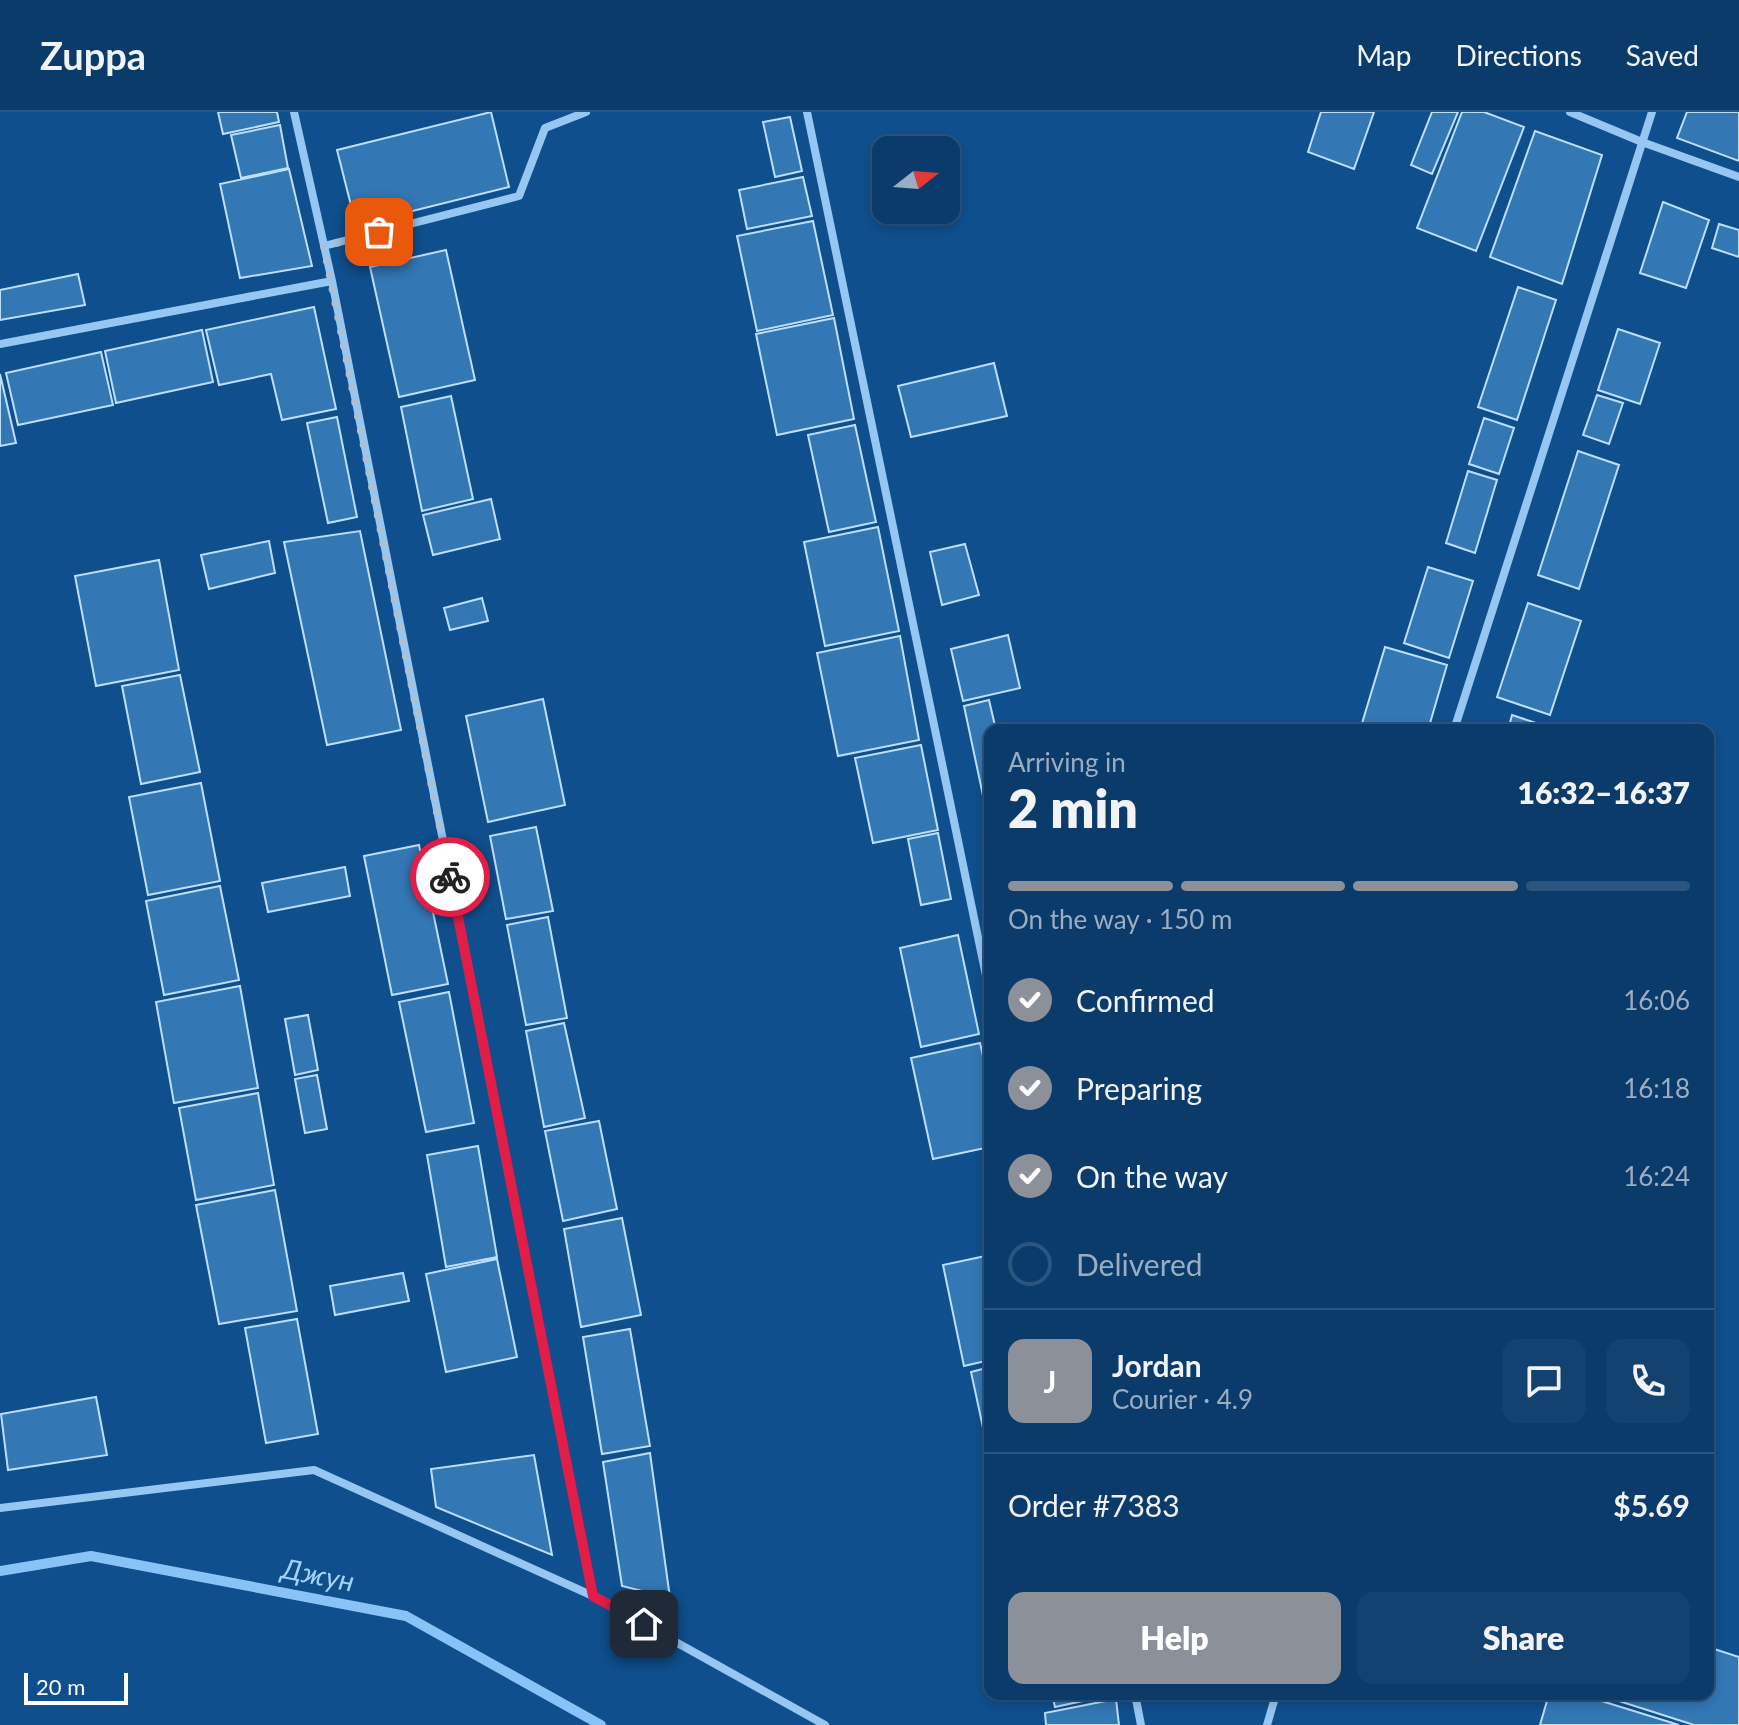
<!DOCTYPE html>
<html lang="en">
<head>
<meta charset="utf-8">
<style>
  :root { --surface:#0b3b6a; --page:#144270; --text:#f1f3f6; --muted:#9aadc1; --line:#2b557e; --accent:#8c9099 }
  body { margin:0; font-family:Lato,sans-serif; background:var(--page); color:var(--text); height:100vh; display:flex; flex-direction:column; font-size:30px; white-space:nowrap }
  * { box-sizing:border-box; margin:0 }
  p { font-size:26px; color:var(--muted) }
  .icon { flex:none; width:44px; height:44px; fill:none; stroke:currentColor; stroke-width:2; stroke-linecap:round; stroke-linejoin:round }
  .map { position:relative; flex:1; overflow:hidden }
  .details { position:absolute; left:984px; top:612px; width:730px; height:976px; display:flex; flex-direction:column; background:var(--surface); border-radius:16px; box-shadow:0 4px 12px #0003,0 0 0 2px var(--line) }
  .details>* { flex:none }
  .needle { width:52px; rotate:73deg }
  .tools { position:absolute; left:872px; top:24px; display:grid; gap:16px }
  .tools a { display:grid; place-items:center; width:88px; height:88px; border-radius:16px; background:var(--surface); box-shadow:0 4px 12px #0003,0 0 0 2px var(--line); font-size:40px }
  .scale { position:absolute; left:24px; bottom:20px; width:104px; box-sizing:border-box; padding-left:8px; border:4px solid #fff; border-top:0; font-size:22px; line-height:28px; white-space:nowrap; color:#fff; -webkit-text-stroke:6px #0f4f8d; paint-order:stroke }
  .pin { position:absolute; display:grid; place-items:center; width:68px; height:68px; color:#fff; margin:-34px; border-radius:16px; box-shadow:0 4px 12px #0006 }
  .courier { position:absolute; display:grid; place-items:center; width:80px; height:80px; margin:-40px; border:6px solid #e11d48; border-radius:50%; background:#fff; color:#222; box-shadow:0 2px 10px #0007 }
  .overview em { font-style:normal; font-weight:800 }
  .overview div { display:flex; flex-direction:column-reverse }
  .overview { display:flex; align-items:center; justify-content:space-between; height:136px; padding:0 24px }
  h1 { font-size:52px; font-weight:800; line-height:60px }
  .bar { display:grid; grid-template-columns:repeat(4,1fr); gap:12px 8px; align-content:center; height:96px; padding:0 24px }
  .bar i { height:10px; border-radius:6px; background:var(--line) }
  .bar .current { background:var(--accent) }
  .bar p { grid-column:span 4 }
  .line { display:flex; align-items:center; gap:20px; padding:0 24px; border-top:2px solid var(--line) }
  .line div { flex:1 }
  .round { display:grid; place-items:center; flex:none; width:84px; height:84px; border-radius:16px; background:var(--page) }
  ol { padding:0 24px; list-style:none }
  li { display:flex; align-items:center; gap:24px; height:88px }
  li p { margin-inline-start:auto }
  li .icon { padding:8px; border-radius:50%; background:var(--accent); color:#fff; stroke-width:4 }
  li:last-child { color:var(--muted) }
  li i { width:44px; height:44px; border:4px solid var(--line); border-radius:50% }
  .action { display:flex; gap:16px; margin-top:auto; padding:16px 24px }
  .action a { flex:1; height:92px; border-radius:16px; background:var(--accent); color:#fff; font-size:32px; font-weight:800; line-height:92px; text-align:center }
  .action a+a { background:var(--page); color:var(--text) }
  header { display:flex; align-items:center; gap:48px; box-sizing:border-box; height:112px; padding:0 40px; background:var(--surface); border-bottom:2px solid var(--line) }
  header strong { font-size:38px }
  nav { display:flex; gap:44px; margin-inline-start:auto; font-size:28px }
  .map>svg:first-child { display:block }
  .lines { fill:none; stroke-linecap:round; stroke-linejoin:round }
  .stream { stroke:#87c3f7; stroke-width:10 }
  .building { fill:#3377b5; stroke:#bddffe; stroke-width:2 }
  .minor { stroke:#96c7f3; stroke-width:8 }
  .done { stroke:#abc1d7; stroke-width:8; stroke-dasharray:0 14.4 }
  .route { stroke:#e11d48; stroke-width:10 }
  .labels { text-anchor:middle; stroke-width:8; stroke-linejoin:round; paint-order:stroke }
  .water-label { font-size:28px; font-style:italic; fill:#a2d1fa; stroke:#0f4f8d }
</style>
</head>
<body>
<header>
<strong>Zuppa</strong>
<nav><a>Map</a><a>Directions</a><a>Saved</a></nav>
</header>
<div class="map">
<svg width="1739" height="1613" viewBox="0 0 1739 1613">
  <rect width="100%" height="100%" fill="#0f4f8d"/>
  <g class="lines">
    <!-- stream -->
    <path class="stream" d="M0,1459l91,-15 315,60 195,109"/>
  </g>
  <!-- building -->
  <path class="building" d="M218,0h59l2,10 -56,12z
    M491,0l18,75 -153,38 -19,-75z
    M1321,0h53l-20,57 -46,-17z
    M1432,0h26l-26,62 -21,-9z
    M1462,0h22l40,15 -48,124 -59,-23z
    M1687,0h52v49l-62,-23z
    M790,5l12,54 -27,6 -12,-55z
    M280,13l8,43 -47,10 -10,-43z
    M1535,19l67,24 -40,129 -72,-27z
    M289,57l23,97 -72,12 -20,-94z
    M803,65l9,39 -65,13 -8,-39z
    M1663,90l46,18 -23,68 -46,-15z
    M813,109l20,94 -76,16 -20,-95z
    M1719,112l20,6v27l-27,-9z
    M446,138l29,130 -76,17 -29,-130z
    M78,162l7,31 -85,15v-30z
    M1518,175l38,13 -39,120 -39,-13z
    M314,195l22,102 -54,11 -11,-46 -52,11 -13,-55z
    M834,206l20,101 -77,16 -21,-101z
    M1618,217l42,14 -20,61 -42,-14z
    M202,218l11,52 -97,21 -11,-52z
    M101,240l12,53 -95,20 -12,-52z
    M994,251l13,53 -96,21 -13,-51z
    M0,262l16,69 -16,3z
    M1597,283l26,8 -14,41 -26,-9z
    M451,284l22,103 -51,12 -21,-104z
    M337,305l20,100 -29,6 -21,-100z
    M1484,306l30,10 -15,46 -30,-10z
    M855,313l21,97 -47,10 -21,-97z
    M1578,339l41,14 -40,124 -41,-14z
    M1468,359l29,9 -22,73 -29,-10z
    M491,387l9,40 -67,16 -10,-40z
    M878,415l21,104 -74,15 -21,-104z
    M360,419l41,199 -74,15 -43,-203z
    M269,429l6,32 -66,16 -8,-34z
    M965,432l14,51 -37,10 -12,-53z
    M159,448l20,110 -83,16 -21,-110z
    M1428,455l45,14 -24,77 -45,-15z
    M482,486l6,23 -38,9 -6,-22z
    M1528,491l53,18 -31,94 -53,-18z
    M1008,523l12,53 -57,13 -12,-52z
    M900,524l19,104 -81,16 -21,-103z
    M1385,535l62,18 -19,65h-68z
    M180,563l20,97 -59,12 -19,-98z
    M543,587l22,106 -77,17 -22,-106z
    M989,588l7,30h-6v74l-5,1 -21,-99z
    M1512,603l45,15h-49z
    M921,633l17,85 -65,13 -18,-85z
    M201,671l19,98 -72,14 -19,-98z
    M536,715l17,84 -47,8 -16,-83z
    M938,721l13,66 -30,6 -13,-66z
    M419,733l29,139 -56,11 -28,-139z
    M345,755l5,29 -82,16 -6,-29z
    M220,774l19,94 -75,15 -18,-94z
    M548,805l19,101 -41,7 -19,-100z
    M958,823l21,99 -58,13 -21,-99z
    M240,874l18,102 -84,15 -18,-101z
    M449,880l25,131 -48,9 -27,-130z
    M308,903l10,55 -23,5 -10,-56z
    M564,911l21,95 -41,9 -18,-96z
    M980,931l10,43v61l-57,12 -22,-101z
    M317,963l10,54 -22,4 -10,-54z
    M258,981l16,92 -78,15 -17,-92z
    M599,1009l18,88 -54,12 -18,-90z
    M478,1034l19,111 -51,10 -19,-112z
    M275,1078l22,121 -78,13 -23,-119z
    M622,1106l19,97 -60,12 -17,-98z
    M990,1143v105l-26,6 -21,-101z
    M497,1147l20,98 -71,15 -20,-98z
    M403,1161l6,28 -74,14 -5,-29z
    M297,1207l21,115 -52,9 -21,-115z
    M630,1217l20,117 -48,8 -19,-117z
    M990,1255v93l-19,-88z
    M96,1285l11,58 -99,15 -7,-56z
    M650,1341l20,145 -48,-12 -19,-124z
    M534,1343l18,100 -116,-48 -5,-38z
    M1708,1535l31,10v68h-45l-97,-31h111z
    M1052,1582h63l-60,13z
    M1549,1582h30l100,31h-139z
    M1116,1587l3,26h-73l-1,-12z"/>
  <g class="lines">
    <!-- minor -->
    <path class="minor" d="M294,0l38,169 261,1315
      M807,0l183,883
      M1570,0l72,30 97,35
      M324,134l195,-50 26,-68 41,-16
      M0,232l332,-63
      M1454,618l198,-618
      M0,1396l314,-38 279,126 232,129
      M1135,1582l6,31
      M1267,1613l9,-31"/>
  </g>
  <g class="lines">
    <!-- done -->
    <path class="done" d="M379,120l-55,14 126,631"/>
    <!-- route -->
    <path class="route" d="M450,765l143,719 51,28"/>
  </g>
  <g class="labels">
    <!-- water labels -->
    <g class="water-label">
      <text transform="translate(318 1463) rotate(11)" y="10">Джун</text>
    </g>
  </g>
</svg>
<div class="tools">
<a><svg class="needle" viewBox="-14 -14 28 28"><path d="M0-13l5 13h-10z" fill="#e53935"/><path d="M0 13l5-13h-10z" fill="#9aadc1"/></svg></a>
</div>
<div class="scale">20 m</div>
<div class="pin" style="left:379px;top:120px;background:#ea580c"><svg class="icon" aria-label="bag" viewBox="0 0 24 24"><path d="M5 8h14l-1 12H6zM9 8a3 3 0 0 1 6 0"/></svg></div>
<div class="pin" style="left:644px;top:1512px;background:#1f2937"><svg class="icon" aria-label="home" viewBox="0 0 24 24"><path d="M3 11l9-7 9 7M6 9v11h12V9"/></svg></div>
<div class="courier" style="left:450px;top:765px"><svg class="icon" aria-label="bike" viewBox="0 0 24 24"><circle cx="6" cy="16" r="4"/><circle cx="18" cy="16" r="4"/><path d="M6 16l4-8h5l3 8M10 8l3 8H6M13 5h3"/></svg></div>
<section class="details">
<div class="overview"><div><h1>2 min</h1><p>Arriving in</p></div><em>16:32–16:37</em></div>
<div class="bar"><i class="current"></i><i class="current"></i><i class="current"></i><i></i><p>On the way · 150 m</p></div>
<ol>
<li><svg class="icon" aria-label="check" viewBox="0 0 24 24"><path d="M5 12l5 5 9-10"/></svg>Confirmed<p>16:06</p></li>
<li><svg class="icon" aria-label="check" viewBox="0 0 24 24"><path d="M5 12l5 5 9-10"/></svg>Preparing<p>16:18</p></li>
<li><svg class="icon" aria-label="check" viewBox="0 0 24 24"><path d="M5 12l5 5 9-10"/></svg>On the way<p>16:24</p></li>
<li><i></i>Delivered</li>
</ol>
<div class="line" style="height:144px"><b class="round" style="background:var(--accent);color:#fff">J</b><div><b>Jordan</b><p>Courier · 4.9</p></div><a class="round"><svg class="icon" aria-label="chat" viewBox="0 0 24 24"><path d="M4 5h16v11H9l-5 4z"/></svg></a><a class="round"><svg class="icon" aria-label="phone" viewBox="0 0 24 24"><path d="M5 4h4l2 5-3 2q2 4 5 5l2-3 5 2v4C11 20 4 13 5 4z"/></svg></a></div>
<div class="line" style="height:104px"><div>Order #7383</div><b>$5.69</b></div>
<div class="action"><a>Help</a><a>Share</a></div>
</section>
</div>
</body>
</html>
